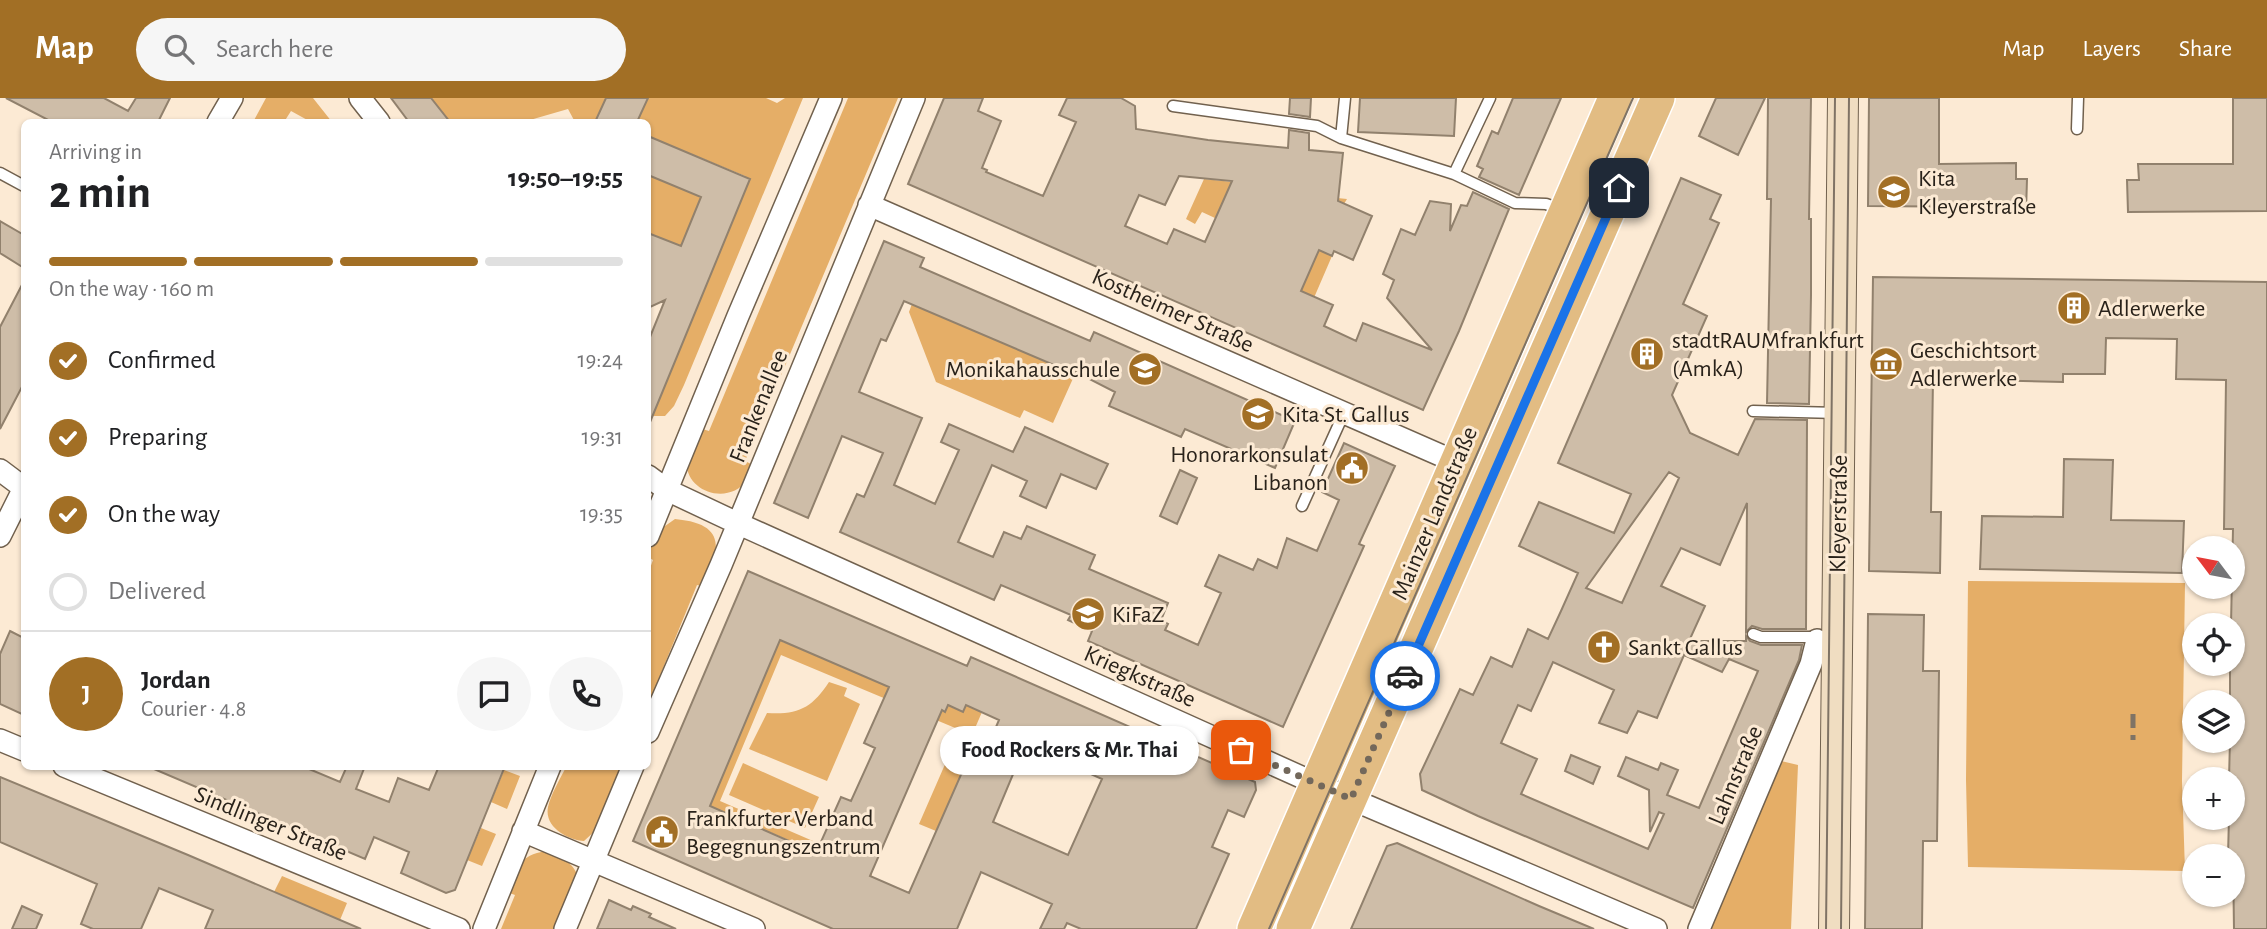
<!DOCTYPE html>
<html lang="en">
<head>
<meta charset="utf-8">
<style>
  :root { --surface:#fff; --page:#f6f6f6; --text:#202124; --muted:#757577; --line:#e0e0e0; --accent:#a26f25 }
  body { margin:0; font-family:"Alegreya Sans",sans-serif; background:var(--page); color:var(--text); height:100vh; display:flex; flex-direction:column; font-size:26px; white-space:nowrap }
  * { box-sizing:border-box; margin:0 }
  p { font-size:23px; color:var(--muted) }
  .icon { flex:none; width:38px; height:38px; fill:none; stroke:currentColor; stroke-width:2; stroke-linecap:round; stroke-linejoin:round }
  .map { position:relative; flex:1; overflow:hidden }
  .drawer { position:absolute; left:21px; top:21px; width:630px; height:651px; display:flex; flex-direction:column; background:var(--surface); border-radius:10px; box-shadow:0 2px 5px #0004 }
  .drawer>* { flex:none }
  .needle { width:46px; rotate:302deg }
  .controls { position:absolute; left:2182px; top:438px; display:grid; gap:14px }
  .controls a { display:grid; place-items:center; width:63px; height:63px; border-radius:50%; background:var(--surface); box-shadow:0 2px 5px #0004; font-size:35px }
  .pin { position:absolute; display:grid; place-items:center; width:60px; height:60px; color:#fff; margin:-30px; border-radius:14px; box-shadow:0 4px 10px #0006 }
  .courier { position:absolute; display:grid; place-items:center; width:70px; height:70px; margin:-35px; border:5px solid #1a73e8; border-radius:50%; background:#fff; color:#222; box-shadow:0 2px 9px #0007 }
  .bubble { position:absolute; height:49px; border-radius:24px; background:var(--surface); box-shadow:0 2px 5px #0004; font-size:23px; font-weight:600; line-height:49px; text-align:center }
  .summary em { font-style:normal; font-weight:600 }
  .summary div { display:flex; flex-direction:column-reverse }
  .summary { display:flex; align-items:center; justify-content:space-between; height:119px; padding:0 28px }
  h1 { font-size:46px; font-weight:600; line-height:52px }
  .bar { display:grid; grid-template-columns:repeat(4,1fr); gap:10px 7px; align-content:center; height:84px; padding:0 28px }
  .bar i { height:9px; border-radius:5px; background:var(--line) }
  .bar .selected { background:var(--accent) }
  .bar p { grid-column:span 4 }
  .line { display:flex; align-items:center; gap:18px; padding:0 28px; border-top:2px solid var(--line) }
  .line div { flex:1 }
  .round { display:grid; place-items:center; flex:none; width:74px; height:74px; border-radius:37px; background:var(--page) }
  ol { padding:0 28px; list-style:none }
  li { display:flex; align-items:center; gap:21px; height:77px }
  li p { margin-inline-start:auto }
  li .icon { padding:7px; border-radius:50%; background:var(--accent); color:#fff; stroke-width:4 }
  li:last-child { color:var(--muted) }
  li i { width:38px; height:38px; border:4px solid var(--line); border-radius:50% }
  header { display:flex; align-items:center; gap:42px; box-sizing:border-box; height:98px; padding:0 35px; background:var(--accent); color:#fff }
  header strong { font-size:33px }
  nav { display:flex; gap:38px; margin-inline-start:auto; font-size:24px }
  .search { width:490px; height:63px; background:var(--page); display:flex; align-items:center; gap:18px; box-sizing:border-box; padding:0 24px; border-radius:38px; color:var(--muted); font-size:26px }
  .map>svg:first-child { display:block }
  .green { fill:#e5ae67 }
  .building { fill:#cebda8; stroke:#91816d; stroke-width:2; fill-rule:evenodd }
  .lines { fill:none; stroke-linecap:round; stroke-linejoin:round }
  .lane-casing { stroke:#71614e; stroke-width:13 }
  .street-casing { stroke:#71614e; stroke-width:24 }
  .secondary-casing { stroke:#71614e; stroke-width:32 }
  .primary-casing { stroke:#fff; stroke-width:36 }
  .lane { stroke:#fff; stroke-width:10 }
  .street { stroke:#fff; stroke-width:21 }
  .secondary { stroke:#f0ddc1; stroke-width:30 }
  .primary { stroke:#e2bc83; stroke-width:33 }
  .tram { stroke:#7f7365; stroke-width:2 }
  .rail { stroke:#7f7365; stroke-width:5; stroke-dasharray:14 7; stroke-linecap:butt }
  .done { stroke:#73685b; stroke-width:7; stroke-dasharray:0 12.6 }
  .route { stroke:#1a73e8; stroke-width:9 }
  .labels { text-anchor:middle; stroke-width:6; stroke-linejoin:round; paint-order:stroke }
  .poi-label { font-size:24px; fill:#29221a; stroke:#fcead4; text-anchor:start }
  .street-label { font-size:24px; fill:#29221a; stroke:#fcead4 }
</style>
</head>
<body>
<header>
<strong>Map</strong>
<div class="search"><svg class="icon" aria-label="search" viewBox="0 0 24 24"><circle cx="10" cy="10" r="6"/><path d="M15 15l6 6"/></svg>Search here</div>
<nav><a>Map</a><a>Layers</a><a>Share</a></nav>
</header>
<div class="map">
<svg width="2267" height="831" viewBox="0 0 2267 831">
  <rect width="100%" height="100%" fill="#fcead4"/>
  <!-- green -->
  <path class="green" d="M266,0h47l19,24h-21l-20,-11 -7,11h-31z
    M431,0h175l-8,19 2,5h-25l-7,-13 -45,13h-73z
    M648,0h118l11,5 8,-5h18l-119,287 -10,21 -9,10h-13l97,-234 -4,-6 -97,-40v-14h-9l-3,-5z
    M848,0h50l-153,363 8,4c-2,5 -3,11 -6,15 -19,27 -65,11 -60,-22 2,-10 9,-21 12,-30l10,3z
    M648,77l56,22 -23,50 -33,-14z
    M1204,81l78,8 -55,6 -12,25 -13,-6 -7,12 -9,-5z
    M1289,95l58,6 -31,50 16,7 -22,51 -21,-9 14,-12 7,-15z
    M913,203l12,9 150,64 -22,49 -29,-13 -4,8 -84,-36 -27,-70z
    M675,421c52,5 45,29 30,68l-8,-2 -49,120v-131l5,-14 -5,-3v-4l10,-22z
    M1968,483l217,2 -3,198 3,90 -217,-4 -2,-87z
    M775,533l8,11 13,5 4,-6 145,70 3,-6 15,7 3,-7 16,7 -19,44 4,5 -31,70 -17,-7 41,-94 -179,-75 -61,146 144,62 8,11 -3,9 -56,-31 -3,6 -15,-15 -25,-11 -4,6 -36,-23 -15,-7 -4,8 -6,-17z
    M829,584l18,6 -3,8 16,8 -33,77 -78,-32 18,-36c31,2 45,-5 62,-31z
    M1777,662l21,5 -7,164h-81z
    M743,665l76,34 -14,31 -76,-33z
    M566,669h56l-26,63 -12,11c-16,-1 -40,-14 -36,-34 3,-13 12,-28 18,-40z
    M504,672l16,6 -13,33 -16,-7z
    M481,730l15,6 -14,32 -15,-6z
    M546,753c17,8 29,11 33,30l-14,22 -11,26h-53l14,-34 -8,-3c10,-25 11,-36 39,-41z
    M282,778l65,27 -7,17 -66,-28z"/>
  <!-- building -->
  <path class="building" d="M6,0h98l24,13 8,-13h34l-12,24h-106z
    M391,0h40l19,24h-41z
    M606,0h42l-11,24h-42z
    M944,0h39l-5,13 23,10 -19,47 5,2 -1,2 57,24 33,-74 -17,-7 8,-17h54l14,8 1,23 72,11 80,8 1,-18 20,3v17l34,3 -5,48 34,15 -19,44 -19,-9 -2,5 -13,-6 -18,41 32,14 -9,21 32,15 7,-18 69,27 -45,-52 7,-18 -11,-6 18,-45 14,6 15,-34 21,3 -1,27 11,-26 6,1 6,-14 36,17 -50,122 -36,79 -515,-226zM1179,78l53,5 -27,61 -31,-13 -7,15 -42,-18 14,-31 26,10z
    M1290,0h21l-1,19 -21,-3z
    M1360,0h96l-2,38 -96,-4z
    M1513,0h48l-42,97 -40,-18 4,-8 -6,-3 15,-35 6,3z
    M1716,0h49l-27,57 -39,-19z
    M1768,0h43l-2,121h2v76l-2,109 -42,-1 4,-204h-4z
    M1869,0h70v66l77,-1v16h11l-1,33h-32v-5l-126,-1z
    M2233,0h34v113l-139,1 -1,-32h12l-1,-16h95z
    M648,38l102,43 -102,248v-85l17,-42 -17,8v-75l33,13 20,-49 -53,-22z
    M1681,80l40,17 -11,24 9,4 -36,81 24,12 -35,79 18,38 48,22 17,-36 52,1 -1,209h-44l-10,-3 -6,6 1,-129 -27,62 -39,-17 -20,38 44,20 -16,35h57v-5l4,5 11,4h41l-3,15 -106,248 -215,-92 -56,-26 -2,-16 40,-85 13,6 18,-38 21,10 16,-38 20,10 13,-28 17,-38 -59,-27 20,-44 75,31 17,-39 -73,-31zM1669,374l10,6 -57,125 -36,-15zM1684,557l38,17 7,-13 29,12 -59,137 -32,-13 11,-25 -17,-7 -3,7 -32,-13 -8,19 31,14 1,42 9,-20 5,2 -16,35 -127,-55 16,-35 -36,-16 17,-38 13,6 22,-49 61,28 -15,33 28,10 11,-22 19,7z
    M0,123l24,14v33l-24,-15z
    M884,143l40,17 -4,9 170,74 4,-9 201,89 -20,47 -90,-39 -4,8 -72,-31 6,-14 -39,-20 -1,2 -171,-73 -18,40 -5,-2 -22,53 63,26 -28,67 41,19 24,-54 -18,-8 8,-18 64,28 12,-25 83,37 -12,25 -35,-15 -15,34 -26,-12 7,-15 -35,-16 -34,77 16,7 19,8 11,-25 17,7 6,-13 68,29 -6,14 79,34 -7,17 7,4 -3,6 33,15 23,-52 -16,-7 14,-31 34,15 5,-11 19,9 10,-30 30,13 22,-51 -17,-8 22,-49 51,23 -36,78 5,2 -81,181 -195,-86 4,-10 -24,-11 3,-5 -70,-30 -7,15 -154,-68 17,-38 7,3 19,-44 -41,-17 -34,82 -34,-15z
    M1873,179l394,5v647h-33l-1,-73h-5l1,-39h4v-38h-4l1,-39h3v-38h-3v-39h3v-38h-2l2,-96h-9l2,-149 -50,-1 1,-40 -71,-1 -1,36h-42v8l-130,-3 -2,133h10l-1,61 -71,-2z
    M24,183v102l-24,46v-102z
    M2064,361l49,1 -2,60 73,1 -2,52 -202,-4 2,-53 81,1z
    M1180,372l17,8 -20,46 -17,-8z
    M748,473l219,95 4,-9 284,125 1,8 -12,27 -16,-7 -16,37 17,7 -33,75h-115l-14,-6 -3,6h-24l12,-25 -71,-32 -24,57h-124l-200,-88zM780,542l109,47 -25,56 11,5 -24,53 -10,-4 -25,56 -106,-47zM948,607l15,7 3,-7 33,15 -6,14 12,5 -14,33 -24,-11 -58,132 -39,-17 72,-166 3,2zM1024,650l25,11 2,-3 51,23 -34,76 -75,-33z
    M1868,516l56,1 -1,56h16l-2,170h-14l-1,88h-57z
    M10,533l14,7v77l-24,-11v-50z
    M1571,657l29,12 -7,17 -28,-13z
    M147,668h155l38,16 7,-16h18l-9,23 33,13 9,-24 31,12 10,-24h66l-50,124 -9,3 -45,-20 8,-21 -35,-15 -9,22z
    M0,679l188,78 173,74h-156l8,-19 -54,-22 -18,41h-48l-12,-5 16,-40 -97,-42z
    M1397,745l142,63 55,23h-243l36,-83z
    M609,802l22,10 2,-4 18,8 -2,3 27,12h-79z
    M22,808l20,9 -6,14h-24z"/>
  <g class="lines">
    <!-- lane casing -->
    <g class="lane-casing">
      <path id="lane" d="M1345,0l-4,40 113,36
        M1490,0l-36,76 61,29 31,1 17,6
        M1173,8l144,20 24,12
        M2077,31l1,-31
        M0,75l24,13
        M1753,313l85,2
        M1302,408l42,-93
        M1753,536l8,3h59"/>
    </g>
    <!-- street casing -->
    <g class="street-casing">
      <path id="street" d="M360,0l19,24
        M218,24l14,-24
        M869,107l587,257
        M0,372l24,18
        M648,378l19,14 70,33 593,267 326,139
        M0,438l24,-48
        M648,438l90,-220 93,-218
        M648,634l73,-167 193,-467
        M0,642l24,10
        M64,668l395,163
        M523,733l231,98
        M484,831l66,-163
        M565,831l68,-163
        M1699,831l112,-265 6,-24"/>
    </g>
    <!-- secondary casing -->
    <g class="secondary-casing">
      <path id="secondary" d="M1834,831l9,-831"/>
    </g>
    <!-- primary casing -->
    <g class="primary-casing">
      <path id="primary" d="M1254,831l361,-831
        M1293,831l365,-831"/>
    </g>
    <!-- lane -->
    <use href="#lane" class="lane"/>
    <!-- street -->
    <use href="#street" class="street"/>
    <!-- secondary -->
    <use href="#secondary" class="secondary"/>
    <!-- primary -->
    <use href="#primary" class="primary"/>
    <!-- tram -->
    <path class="tram" d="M1269,831l364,-831
      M1826,831l9,-831
      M1841,831l8,-831"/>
    <!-- rail -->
    <path class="rail" d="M2133,616v26"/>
  </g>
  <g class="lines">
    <!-- done -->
    <path class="done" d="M1241,652l110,49 54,-123"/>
    <!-- route -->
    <path class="route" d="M1405,578l214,-488"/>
  </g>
  <!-- icons -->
  <defs>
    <g id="school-disc" transform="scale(1.75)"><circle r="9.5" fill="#a26f25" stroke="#fcead4"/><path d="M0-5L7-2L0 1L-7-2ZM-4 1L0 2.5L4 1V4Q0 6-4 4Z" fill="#fff"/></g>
    <g id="building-disc" transform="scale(1.75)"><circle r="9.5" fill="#a26f25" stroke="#fcead4"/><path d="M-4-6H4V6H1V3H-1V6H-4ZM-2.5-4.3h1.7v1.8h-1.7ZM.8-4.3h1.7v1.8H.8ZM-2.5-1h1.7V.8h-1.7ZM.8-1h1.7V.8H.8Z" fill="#fff"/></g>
    <g id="museum-disc" transform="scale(1.75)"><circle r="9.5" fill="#a26f25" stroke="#fcead4"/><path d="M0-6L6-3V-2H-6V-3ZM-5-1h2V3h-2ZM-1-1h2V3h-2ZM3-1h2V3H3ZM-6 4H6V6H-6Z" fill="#fff"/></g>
    <g id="civic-disc" transform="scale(1.75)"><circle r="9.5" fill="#a26f25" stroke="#fcead4"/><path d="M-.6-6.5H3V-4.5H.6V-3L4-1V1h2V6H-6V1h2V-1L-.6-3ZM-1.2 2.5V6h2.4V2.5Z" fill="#fff"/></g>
    <g id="church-disc" transform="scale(1.75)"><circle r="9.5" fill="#a26f25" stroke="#fcead4"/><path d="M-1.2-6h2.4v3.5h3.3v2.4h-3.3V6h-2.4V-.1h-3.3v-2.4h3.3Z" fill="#fff"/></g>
  </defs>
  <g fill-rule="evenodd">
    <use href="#school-disc" x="1894" y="94"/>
    <use href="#building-disc" x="2074" y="210"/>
    <use href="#building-disc" x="1647" y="256"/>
    <use href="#museum-disc" x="1886" y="266"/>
    <use href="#school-disc" x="1145" y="271"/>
    <use href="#school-disc" x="1258" y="316"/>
    <use href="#civic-disc" x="1352" y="370"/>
    <use href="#school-disc" x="1088" y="516"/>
    <use href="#church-disc" x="1604" y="549"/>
    <use href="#civic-disc" x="662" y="734"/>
  </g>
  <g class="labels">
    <!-- poi labels -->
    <g class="poi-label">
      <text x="1918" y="88">Kita<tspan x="1918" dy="28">Kleyerstraße</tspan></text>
      <text x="2098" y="218">Adlerwerke</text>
      <text x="1672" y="250">stadtRAUMfrankfurt<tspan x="1672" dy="28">(AmkA)</tspan></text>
      <text x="1910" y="260">Geschichtsort<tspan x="1910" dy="28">Adlerwerke</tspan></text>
      <text x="1120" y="279" text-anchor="end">Monikahausschule</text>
      <text x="1282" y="324">Kita St. Gallus</text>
      <text x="1328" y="364" text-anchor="end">Honorarkonsulat<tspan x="1328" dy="28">Libanon</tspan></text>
      <text x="1112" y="524">KiFaZ</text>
      <text x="1628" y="557">Sankt Gallus</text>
      <text x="686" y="728">Frankfurter Verband<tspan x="686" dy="28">Begegnungszentrum</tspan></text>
    </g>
    <!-- street labels -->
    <g class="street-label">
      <text transform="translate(1173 212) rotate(24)" y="8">Kostheimer Straße</text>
      <text transform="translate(758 308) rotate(-68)" y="8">Frankenallee</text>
      <text transform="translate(1434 415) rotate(-67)" y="8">Mainzer Landstraße</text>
      <text transform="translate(1838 416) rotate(-89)" y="8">Kleyerstraße</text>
      <text transform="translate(1140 578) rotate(24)" y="8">Kriegkstraße</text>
      <text transform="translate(1735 677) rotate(-67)" y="8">Lahnstraße</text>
      <text transform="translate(271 725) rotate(22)" y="8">Sindlinger Straße</text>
    </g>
  </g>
</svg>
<div class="controls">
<a><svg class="needle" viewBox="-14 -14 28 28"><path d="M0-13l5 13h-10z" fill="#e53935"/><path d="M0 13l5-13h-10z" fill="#757577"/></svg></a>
<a><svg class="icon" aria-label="locate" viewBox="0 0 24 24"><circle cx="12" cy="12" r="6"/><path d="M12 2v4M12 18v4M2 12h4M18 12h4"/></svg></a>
<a><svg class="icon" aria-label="layers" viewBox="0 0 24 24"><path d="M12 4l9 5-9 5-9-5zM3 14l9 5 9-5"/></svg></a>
<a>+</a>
<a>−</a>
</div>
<div class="pin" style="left:1241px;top:652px;background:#ea580c"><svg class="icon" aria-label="bag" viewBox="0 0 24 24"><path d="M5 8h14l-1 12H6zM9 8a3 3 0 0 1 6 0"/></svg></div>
<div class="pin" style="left:1619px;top:90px;background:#1f2937"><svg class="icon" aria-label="home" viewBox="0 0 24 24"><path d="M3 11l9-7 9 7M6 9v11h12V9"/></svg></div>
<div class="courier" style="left:1405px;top:578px"><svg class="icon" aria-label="car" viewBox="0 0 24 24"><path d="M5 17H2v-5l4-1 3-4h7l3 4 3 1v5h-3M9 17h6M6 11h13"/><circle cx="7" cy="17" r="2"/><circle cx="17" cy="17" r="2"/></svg></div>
<div class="bubble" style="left:940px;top:628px;width:259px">Food Rockers &amp; Mr. Thai</div>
<section class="drawer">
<div class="summary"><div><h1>2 min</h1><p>Arriving in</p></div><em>19:50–19:55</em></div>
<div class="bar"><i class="selected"></i><i class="selected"></i><i class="selected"></i><i></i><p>On the way · 160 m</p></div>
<ol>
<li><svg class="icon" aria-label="check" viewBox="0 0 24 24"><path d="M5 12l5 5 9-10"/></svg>Confirmed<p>19:24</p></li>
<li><svg class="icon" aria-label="check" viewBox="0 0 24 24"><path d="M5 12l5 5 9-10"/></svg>Preparing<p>19:31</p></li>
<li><svg class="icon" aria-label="check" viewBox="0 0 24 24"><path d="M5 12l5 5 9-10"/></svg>On the way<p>19:35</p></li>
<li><i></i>Delivered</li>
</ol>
<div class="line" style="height:126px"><b class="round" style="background:var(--accent);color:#fff">J</b><div><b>Jordan</b><p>Courier · 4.8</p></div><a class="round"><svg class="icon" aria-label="chat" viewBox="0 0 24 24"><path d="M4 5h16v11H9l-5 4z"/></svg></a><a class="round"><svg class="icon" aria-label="phone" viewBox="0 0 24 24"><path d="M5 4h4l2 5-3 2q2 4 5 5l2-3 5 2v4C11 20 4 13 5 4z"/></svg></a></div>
</section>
</div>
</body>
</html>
